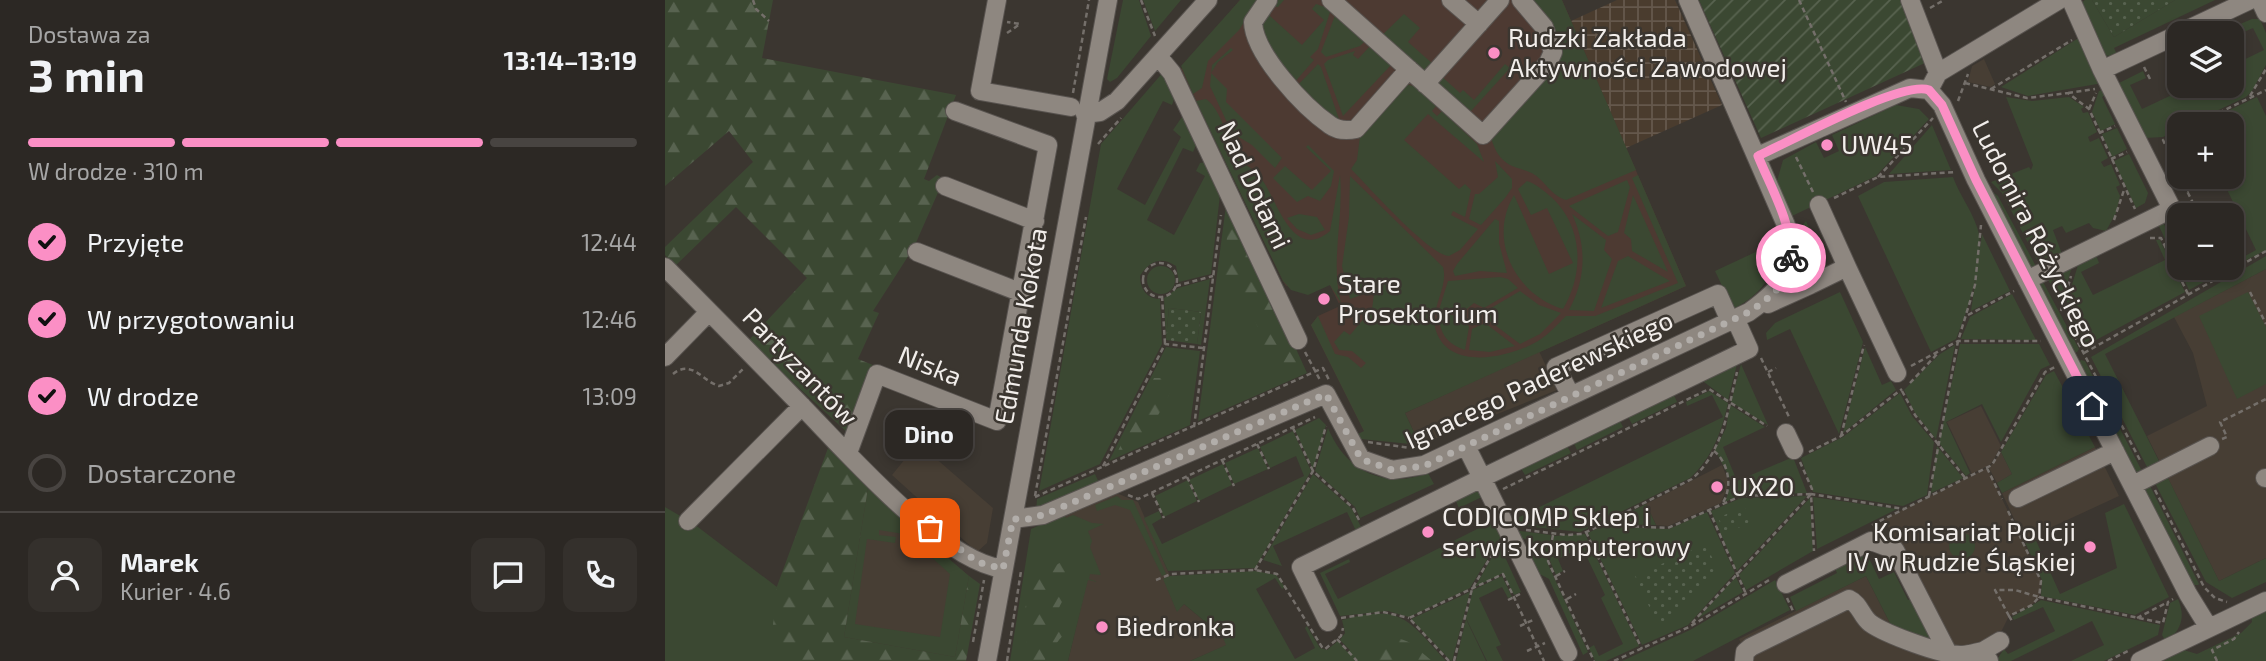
<!DOCTYPE html>
<html lang="pl">
<head>
<meta charset="utf-8">
<style>
  :root { --surface:#2c2824; --page:#34302c; --text:#f1f3f6; --muted:#a6a6a6; --line:#484441; --accent:#fb8fc5 }
  body { margin:0; font-family:"Exo 2",sans-serif; background:var(--page); color:var(--text); height:100vh; display:flex; flex-direction:column; font-size:26px; white-space:nowrap }
  * { box-sizing:border-box; margin:0 }
  p { font-size:23px; color:var(--muted) }
  .icon { flex:none; width:38px; height:38px; fill:none; stroke:currentColor; stroke-width:2; stroke-linecap:round; stroke-linejoin:round }
  .map { position:relative; flex:1; overflow:hidden }
  .panel { display:flex; flex-direction:column; background:var(--surface); width:665px }
  .panel>* { flex:none }
  .controls { position:absolute; left:1502px; top:21px; display:grid; gap:14px }
  .controls a { display:grid; place-items:center; width:77px; height:77px; border-radius:14px; background:var(--surface); box-shadow:0 4px 10px #0003,0 0 0 2px var(--line); font-size:35px }
  .pin { position:absolute; display:grid; place-items:center; width:60px; height:60px; color:#fff; margin:-30px; border-radius:14px; box-shadow:0 4px 10px #0006 }
  .courier { position:absolute; display:grid; place-items:center; width:70px; height:70px; margin:-35px; border:5px solid #fb8fc5; border-radius:50%; background:#fff; color:#222; box-shadow:0 2px 9px #0007 }
  .bubble { position:absolute; height:49px; border-radius:14px; background:var(--surface); box-shadow:0 4px 10px #0003,0 0 0 2px var(--line); font-size:23px; font-weight:700; line-height:49px; text-align:center }
  .head em { font-style:normal; font-weight:700 }
  .head div { display:flex; flex-direction:column-reverse }
  .head { display:flex; align-items:center; justify-content:space-between; height:119px; padding:0 28px }
  h1 { font-size:46px; font-weight:700; line-height:52px }
  .bar { display:grid; grid-template-columns:repeat(4,1fr); gap:10px 7px; align-content:center; height:84px; padding:0 28px }
  .bar i { height:9px; border-radius:5px; background:var(--line) }
  .bar .active { background:var(--accent) }
  .bar p { grid-column:span 4 }
  .line { display:flex; align-items:center; gap:18px; padding:0 28px; border-top:2px solid var(--line) }
  .line div { flex:1 }
  .round { display:grid; place-items:center; flex:none; width:74px; height:74px; border-radius:14px; background:var(--page) }
  ol { padding:0 28px; list-style:none }
  li { display:flex; align-items:center; gap:21px; height:77px }
  li p { margin-inline-start:auto }
  li .icon { padding:7px; border-radius:50%; background:var(--accent); color:#111; stroke-width:4 }
  li:last-child { color:var(--muted) }
  li i { width:38px; height:38px; border:4px solid var(--line); border-radius:50% }
  main { display:flex; flex:1; min-height:0 }
  .map>svg:first-child { display:block }
  .built { fill:#473e34 }
  .industrial { fill:url(#industrial-grid) }
  .medical { fill:#4d3a32 }
  .grass { fill:#3b4832 }
  .forest { fill:url(#forest-firs) }
  .park { fill:url(#park-dots) }
  .garden { fill:url(#garden-furrows) }
  .lines { fill:none; stroke-linecap:round; stroke-linejoin:round }
  .minor-casing { stroke:#58534f; stroke-width:20 }
  .path { stroke:#746f6a; stroke-width:2.5; stroke-dasharray:5 3.5; stroke-linecap:butt }
  .minor { stroke:#8e8780; stroke-width:18 }
  .done { stroke:#b2aeaa; stroke-width:7; stroke-dasharray:0 12.6 }
  .route { stroke:#fb8fc5; stroke-width:9 }
  .poi-dot { fill:#fb8fc5; stroke:#3b3630; stroke-width:2.5 }
  .labels { text-anchor:middle; stroke-width:5; stroke-linejoin:round; paint-order:stroke }
  .poi-label { font-size:26px; fill:#f2eeeb; stroke:#3b3630; text-anchor:start }
  .street-label { font-size:26px; fill:#f2eeeb; stroke:#3b3630 }
</style>
</head>
<body>
<main>
<section class="panel">
<div class="head"><div><h1>3 min</h1><p>Dostawa za</p></div><em>13:14–13:19</em></div>
<div class="bar"><i class="active"></i><i class="active"></i><i class="active"></i><i></i><p>W drodze · 310 m</p></div>
<ol>
<li><svg class="icon" aria-label="check" viewBox="0 0 24 24"><path d="M5 12l5 5 9-10"/></svg>Przyjęte<p>12:44</p></li>
<li><svg class="icon" aria-label="check" viewBox="0 0 24 24"><path d="M5 12l5 5 9-10"/></svg>W przygotowaniu<p>12:46</p></li>
<li><svg class="icon" aria-label="check" viewBox="0 0 24 24"><path d="M5 12l5 5 9-10"/></svg>W drodze<p>13:09</p></li>
<li><i></i>Dostarczone</li>
</ol>
<div class="line" style="height:126px"><a class="round"><svg class="icon" aria-label="person" viewBox="0 0 24 24"><circle cx="12" cy="8" r="4"/><path d="M4 21q1-7 8-7t8 7"/></svg></a><div><b>Marek</b><p>Kurier · 4.6</p></div><a class="round"><svg class="icon" aria-label="chat" viewBox="0 0 24 24"><path d="M4 5h16v11H9l-5 4z"/></svg></a><a class="round"><svg class="icon" aria-label="phone" viewBox="0 0 24 24"><path d="M5 4h4l2 5-3 2q2 4 5 5l2-3 5 2v4C11 20 4 13 5 4z"/></svg></a></div>
</section>
<div class="map">
<svg width="1601" height="661" viewBox="0 0 1601 661">
  <defs>
    <pattern id="industrial-grid" width="8" height="8" patternUnits="userSpaceOnUse" patternTransform="scale(1.75)"><rect width="8" height="8" fill="#4a3c2e"/><path d="M0 4h8M4 0v8" fill="none" stroke="#65584c"/></pattern>
    <pattern id="forest-firs" width="22" height="20" patternUnits="userSpaceOnUse" patternTransform="scale(1.75)"><rect width="22" height="20" fill="#3b4832"/><path d="M5 1l3.5 6h-7zM16 11l3.5 6h-7z" fill="#586350"/></pattern>
    <pattern id="park-dots" width="8" height="8" patternUnits="userSpaceOnUse" patternTransform="scale(1.75)"><rect width="8" height="8" fill="#3b4832"/><path d="M2 2h.1M6 6h.1" fill="none" stroke="#586350" stroke-width="1.8" stroke-linecap="round"/></pattern>
    <pattern id="garden-furrows" width="10" height="10" patternUnits="userSpaceOnUse" patternTransform="scale(1.75)"><rect width="10" height="10" fill="#3b4832"/><path d="M-1 1l2-2M0 10L10 0M9 11l2-2" fill="none" stroke="#586350"/></pattern>
  </defs>
  <rect width="100%" height="100%" fill="#3b3630"/>
  <!-- built -->
  <path class="built" d="M1319,59l11,25 -4,3 -23,-5 4,-16z
    M1601,269v289l-47,23 -72,-145 60,-30 -14,-53 -19,-36z
    M874,351l18,39 -137,55 -15,-32z
    M1316,406l20,40 -10,18 -19,10 -25,-52z
    M253,443l75,65 -6,35 -10,9 -85,-77z
    M1430,447l24,49 -95,44 -22,-47z
    M1336,452l11,22 -15,9 -8,-15z
    M1057,465l7,18 -8,20 -53,23 -12,-1 -10,-21z
    M1322,468l50,103 4,10 -2,16 -7,8 -23,11 -10,20 -14,7 -31,6 -70,-130z
    M203,488l24,25 77,63 -14,81 -111,-20z
    M449,492l24,10 32,74 -6,3 13,32 7,-7 31,26 -5,7 11,-4 6,12 -37,16h-122l20,-84 -24,-63z
    M1201,576l34,67 53,18h-204l-10,-22z"/>
  <!-- industrial -->
  <path class="industrial" d="M952,0h58l47,105 -96,43 -55,-127z"/>
  <!-- medical -->
  <path class="medical" d="M575,0h322l124,286 -322,145 -53,-106 7,-9 22,-10 -10,-21 -44,1 -3,-5 -102,-212z"/>
  <!-- grass -->
  <path class="grass" d="M458,0h16l12,36 -34,42 -7,4 -3,-3z
    M478,0h38l-26,31z
    M575,0h18l-19,30 -31,31 -6,27 -9,6 -12,-28z
    M610,0h9l-6,7 -6,-1 -2,10 32,29 22,-25 -12,-11 4,-5 15,5 -13,40 -8,8 4,3 -21,24 -18,-24 -16,-38z
    M866,0h31l74,170 -70,30c-11,-3 -19,-14 -26,-21 -17,-16 -38,-4 -49,-41l64,-73c-3,-33 2,-44 -24,-65z
    M1420,0h7l22,37 61,-37h40l-101,48 4,9 -15,-2 -22,-52z
    M671,13l30,27 -6,6 -34,11 -5,-5z
    M739,14l16,14 -12,14 25,22 -8,8 -46,-34z
    M1587,19h8l6,14v32l-14,26 -6,6 -57,27h-10v5l-16,8 -18,1 -29,-52 3,-3 24,-12 3,7 -16,7 12,24 49,-23h40v-20l33,-16 -11,-22 -16,7 -4,-8z
    M1415,37l23,46 -75,13 -27,-9z
    M706,45l20,20 -48,51 -19,-52 4,-4 27,-9 -2,4 5,4z
    M566,48l2,2 -15,12 -7,11 16,16 -1,13 56,56 -7,10 -23,-23 -20,-12 -22,-47 2,-21z
    M653,64l3,3 19,55 -44,-35z
    M840,64l5,4 -39,43 -33,-27 2,-9 20,18 3,-3 11,10z
    M500,70c5,12 13,22 7,35l-9,-4 -46,88 28,16 36,-68 -8,-7 11,-16 13,29 -4,9 -10,-4 -36,72 27,15 31,-59 -9,-5 4,-8 6,-1 15,24 -10,88 -32,8 -3,-16c-15,-10 -27,-5 -36,10 0,13 7,23 20,23l2,45 -62,120 -61,27 62,-347z
    M741,84l10,3 20,19 -4,5 5,5 5,-5 35,33 7,18 -56,-48 -24,26 55,49 6,-5 6,6 -6,27 -12,-6 -2,4 27,14 -18,21 -11,6c-20,-1 -81,-70 -98,-87l6,-9 3,-24 35,-38v-7z
    M1440,89l6,3 -9,5 13,27 -14,7 -9,-19 7,-21z
    M1341,97l26,4 37,-4 15,10 -3,2 2,4 5,-1 9,20 -9,5 2,5 9,-4 9,20 -7,4 3,5 7,-3 9,21 -4,2 4,9 -4,17 -10,18 -13,-3 -4,-5 -23,10 -4,-7 -9,4 9,24 -21,14 -39,-75 -11,-11 38,-15 2,3 2,-5z
    M1592,97l9,19v134l-35,18v-11l3,5 22,-12 -35,-73h10v-53h-31z
    M541,99c16,11 20,40 31,57 6,9 18,13 24,22 16,21 31,85 69,53l10,-56c4,44 -10,86 1,128l-11,-18 -22,10 -17,-5 -8,-9 -87,-180z
    M1231,105l23,4 10,10 -53,57 -84,40 -15,-35 6,-21 33,-18 8,16 15,-7 -7,-16z
    M1267,125l19,45 -62,4z
    M1452,128l10,21 -15,8 -10,-23z
    M643,145l26,26 -3,15 -11,15 -12,-5 -11,6 -24,-24 12,-12 27,24 19,-19 -25,-24z
    M1464,154l19,39 -3,10 -9,5 -22,-47z
    M830,161l17,18v9l-7,10 -24,27 -12,-6 6,-25h4l19,-17z
    M973,175l48,111 -281,127 15,32 -59,-6 -3,-5 6,-3 -53,-106 7,-9 17,38 13,3 13,11 5,-5 -14,-12 -13,-1 -5,-8 10,-11 6,4 22,-26 2,-15 -4,-2 -20,7 -8,-33 7,-49 1,-41 93,91c6,21 -14,41 -7,64 14,41 75,26 102,10 11,-7 19,-16 28,-25h29l83,-33 -46,-105z
    M1288,177c6,17 18,32 24,50 10,27 -10,86 -21,112l-25,13 -73,-156 26,-14z
    M962,180l3,7 -12,45 -10,4 -39,-30z
    M862,181c9,3 16,9 23,15 33,29 35,76 13,113 -47,-14 -76,-69 -49,-114l35,79 24,-11 -26,-55 -16,7 -13,-26z
    M1322,188l11,8 40,74 -8,4z
    M968,195l35,77 -36,-21 -1,-12 -7,-6z
    M562,197l80,176 -109,48z
    M634,214l18,3 8,13 -14,5 -14,-6 -10,-11z
    M907,214l34,26 -2,10 8,9 -18,52 -25,-1c17,-31 18,-64 3,-96z
    M830,219l4,2v22l8,30 -27,-2 -25,5 -2,-5 4,-7z
    M1141,221l23,50 -15,7 -11,-27 -3,-22z
    M1498,222l11,23 5,-2v25h44l1,3 -35,19 -31,-66z
    M1317,234l28,57 -39,20z
    M1491,240h4l25,52 -100,54 -20,-38 13,-43 18,-10 3,8 -18,9 12,23 72,-35z
    M1112,242c-1,33 -16,53 -44,67l-18,-38z
    M963,256l42,25 -69,27 17,-47z
    M1601,256v13l-161,85 56,111 -13,4 -57,-112z
    M1408,263l-10,35 -3,3 -13,-23z
    M482 280a14 14 0 1 1 28 0a14 14 0 1 1-28 0Z
    M835,277l8,2 10,9 -34,20 -10,-5 -11,9 -24,-2 9,-29z
    M545,279l-9,66 -4,-1 4,-32 -32,-4 -3,32 -2,-42 14,-10z
    M1377,280l37,69 -2,3 -3,1 -38,-72z
    M855,291l19,14 22,8 -21,21 -20,10 -33,-25 -1,-8z
    M1175,292l23,50 -24,92 -49,-105 -23,11 -1,-7 9,-10z
    M1583,292l18,35v57l-29,15 -38,-83z
    M1347,294l24,46 -75,-1 9,-22z
    M774,314l24,2 6,11 -4,23c-18,-6 -26,-17 -26,-36z
    M820,323l30,23 -25,6 -21,-2 3,-21z
    M1295,344h79l11,21 -9,4 -40,73 -19,-38 -36,18 24,51 -4,3 -27,-33z
    M1290,345l-19,94 -21,-26 -11,-23 36,-36z
    M501,347l34,4 -10,74 -81,36z
    M1200,347l17,38 9,-4 5,9 -53,43z
    M1073,360l-10,40 -28,-21z
    M1416,360l4,1 58,112 -5,3 -59,-113z
    M1076,364l27,61 -37,-23z
    M1389,371l41,76 -93,46 -5,-10 15,-9 -11,-22 45,-77z
    M1044,391l19,12c-6,28 -16,55 -38,75l-110,54 -66,-7 -3,-4 212,-104 -11,-22 -25,11 -1,-4z
    M1008,393l4,9 -45,22 -5,-9z
    M1235,393l12,23 22,26 -7,53 -24,11 -90,-14 -12,-34 42,-21z
    M1065,405l35,22 -42,20 14,34 56,-24 14,36 -66,2 -16,7 7,-20 -17,-32 11,-22z
    M654,418l7,7 -13,44 -18,-39z
    M954,419l4,8 -46,23 -4,-9z
    M663,428c17,42 56,62 100,45l6,11 -74,34 -5,-11 -40,-36z
    M628,431l18,40 -56,97 -87,3 -24,-53 15,-7 3,7 -10,6 10,20 142,-68 -8,-20 -26,12 -10,-21z
    M901,444l5,9 -46,22 -5,-8z
    M1272,446l26,32 -32,15z
    M593,448l10,21 -34,15 -9,-21z
    M558,464l9,21 -33,16 -10,-21z
    M430,474l5,11 -64,28 1,-14z
    M648,474l39,35 10,20 -6,2 -9,-19 -74,34 9,20 -19,-6z
    M1502,476l52,105 47,-23v24l-34,16 -26,-16 -50,-97 1,-4z
    M523,480l9,21 -33,16 -9,-21z
    M1484,484l50,100 -1,1h-5l-49,-97z
    M808,487c18,-1 25,27 33,41l-36,60 -61,29 -21,-6 -48,5 -20,-43 29,-14 1,3 -25,12 13,25 159,-80 -11,-24 -27,13 -5,-11z
    M203,488l47,44 -5,3 -31,-5v5l17,2 -1,6 -28,-4 -12,85 85,13 10,-63 -22,-20 5,-9 36,31 -14,81 -111,-20z
    M452,496l5,4h11l33,74 -4,2 -32,-66 -15,-5 -18,6 -2,-6z
    M1142,496l-70,75 -26,-60 30,-13z
    M1148,497l84,12 -80,40z
    M1145,498l3,53 -67,39 -7,-15z
    M981,504l10,21 -50,-1z
    M1459,504l45,93 -34,18 -94,-19 1,-16 -18,-40 10,-4 26,58 57,-26 -12,-55z
    M0,507l29,17 83,63 14,74h-126z
    M1042,512l28,61 -47,52 -46,20 -54,-112 14,-7 67,3z
    M399,514l2,4 7,-3 19,8 12,1 -16,7 4,10 -2,6 11,28 -11,-1 -1,5 9,3 -10,-2 -20,81h-58l21,-132z
    M847,530l39,5 -4,27 41,90 -5,3 -34,-76 -15,-8 -6,-19v-13l-12,-1z
    M842,531l9,20 -11,6 16,35 -7,3 -11,-22 -28,14z
    M1284 546a13 13 0 1 1 26 0a13 13 0 1 1-26 0Z
    M920,534l54,112 -33,15h-11l-6,-13 5,-3 5,11 24,-12 -22,-46 4,-3 -23,-48 -24,12 5,12 -7,4 -6,-14 4,-25z
    M1200,550l14,29 15,-7 14,28 7,-3 24,48 -45,-14 -28,-55 -70,35 -6,-14 47,-24 -3,-7z
    M590,571l21,4 9,12 -3,2 -7,-11 -19,11 39,70 20,-11 -10,-20 2,-2 13,22 7,2 11,-9 9,11 3,-2 -10,-10 5,-7 -3,-13c60,-17 66,0 104,41h-256l36,-16 -5,-12 -12,5 6,-8 -31,-26 -7,8 -14,-33 7,-3z
    M837,576l10,21 -4,1 -6,-11 -23,11 22,47 -5,2 7,14h-16l-21,-43 7,-28z
    M1071,577l7,15 -46,27z
    M1110,580l15,30 -97,51h-71l68,-31z
    M805,592l-18,69h-1l-40,-42z
    M1513,599c8,19 3,31 -12,43l-4,-7 8,-32z
    M1376,600l119,25 -2,10 -54,26h-33l33,-16 -12,-24 -81,40h-15l8,-12 4,5 47,-23 -12,-24 -29,13 -2,-3z
    M1601,610v51h-108l26,-11 13,4 44,-21 11,-11 -1,-5z
    M801,619l20,42h-30z"/>
  <!-- forest -->
  <path class="forest" d="M0,0h108l-11,58 194,37 -32,84 5,2 8,-6 7,4 -30,68 -41,64 6,2 -21,46 15,6 -24,69 -101,-93 59,-63 -71,-71 -61,59 -10,-11v-8l88,-85 -24,-31 -64,55z
    M564,216l69,149c-5,9 -10,12 -21,11 -20,-34 -13,-67 -55,-87z
    M489,378h7l9,14c-11,26 -28,50 -54,63z
    M163,448l40,40 -24,149 111,20 14,-81 11,8 -14,77h-188c-13,-26 0,-45 -2,-72z
    M398,561l12,5c6,18 -10,27 -16,42l8,13v11c-12,9 -13,19 -23,29h-16l-3,-7 2,-14 -6,-17 10,-36 8,-12z
    M735,639c16,4 20,14 33,22h-63l-1,-6 12,-9z"/>
  <!-- park -->
  <path class="park" d="M1427,0h83l-61,37z
    M504,308l32,4 -4,32 -31,-4z
    M1079,506l7,16 -26,12 -7,-16z
    M1041,544l12,27 -58,59 -25,-54z"/>
  <!-- garden -->
  <path class="garden" d="M1034,0h202l26,62 -166,76z"/>
  <g class="lines">
    <!-- minor casing -->
    <g class="minor-casing">
      <path id="minor" d="M332,0l-17,91 91,16
        M603,0l-15,22c1,32 51,85 77,103 7,5 17,6 26,4l53,-60
        M666,0l152,135 65,-72 5,-11 -9,-25 -23,-27
        M786,0l28,24
        M1245,0l28,73
        M1406,0l31,70 77,153
        M1595,0l6,13
        M1515,33l70,-33
        M493,56l14,17 126,267
        M1437,70l77,-36
        M760,84l75,-84
        M1264,90l9,-17 121,-73
        M420,114l15,-2 17,-11 91,-101
        M1093,156l152,-68 19,2 13,15 34,75 212,414 21,34
        M280,186l90,35
        M252,252l105,41
        M0,267c43,43 85,86 127,129 47,47 146,164 211,173
        M1182,267l50,106
        M1362,280l145,-71
        M1145,285l37,-18 -28,-62
        M1103,304l42,-19 -17,-37
        M0,357l44,-45
        M905,394l-14,-27 162,-73 12,27
        M1121,433l8,17
        M801,446l16,32 267,-129 -14,-31
        M183,453l29,-79 120,47 51,-276 -93,-34
        M1600,478h1
        M1468,485l77,-39
        M1353,498l97,-47
        M348,519l30,-4 283,-121 35,65 31,11 32,-5 325,-153c36,-26 49,-42 37,-87l-98,-225
        M23,521l114,-115
        M1121,584l85,-43 24,9 53,103
        M663,622l-27,-55 181,-89 86,175
        M322,661l121,-661
        M1079,661l1,-9 6,-5 98,-48c11,5 12,17 21,24 15,11 74,33 92,32 7,0 15,-3 21,-4
        M1324,661l-6,-10 17,-10
        M1475,661l126,-60"/>
    </g>
    <!-- path -->
    <path class="path" d="M88,0l3,9 13,12
      M476,0l14,36
      M1134,0l47,102
      M1265,8l14,-8
      M1565,26l5,12
      M342,33l13,-9 -13,-2
      M1509,55l5,9
      M1479,67l6,12
      M1300,83l62,15 41,-5 21,16 46,100
      M1326,89l81,-49
      M408,93l16,-93
      M1403,93l27,-4
      M1585,96l16,-27
      M1293,101l10,-27
      M1424,109l7,-16
      M1531,124l70,-34
      M1514,132l-16,8 16,35
      M1434,133l16,-7
      M433,144l23,-26
      M1131,157l17,35
      M1446,159l16,-7
      M1213,177l55,-59
      M1515,177l19,38
      M1522,191l11,-6
      M1169,198l44,-21 78,-5
      M1534,215l11,-6
      M1449,220l10,-30
      M1485,238h11l27,56
      M478 280a17 17 0 1 1 34 0a17 17 0 1 1-34 0Z
      M511,286l37,-10
      M1585,292l16,32
      M497,296l3,48
      M1396,311l10,-35
      M1303,315l46,-24
      M1409,335l67,127
      M640,352l15,28
      M1419,353l182,-102
      M1096,358l29,61
      M1246,366l47,-25h83
      M1103,372l8,-4
      M8,374c19,-15 29,7 46,12l10,-3 16,-16
      M1245,383l29,-31
      M1237,391l13,24 51,64
      M529,427l27,-212
      M628,428l20,43 40,37 6,12
      M1176,436l23,-91
      M1557,439l5,-2 -7,-15 46,-23
      M703,442l49,7
      M592,444l12,25
      M1049,451c15,12 19,37 8,53
      M1144,452l32,-16 61,-47
      M557,460l12,26
      M1135,462l12,27 -1,5 93,15
      M438,466l62,-122 38,4
      M1322,468l15,31
      M522,477l12,25
      M838,489l206,-100 58,37
      M1490,490l49,97 11,11 12,4
      M487,493l12,25
      M463,495l10,4 177,-82
      M370,496l51,-279
      M1264,496l29,-155 17,-56 6,-60
      M370,497l288,-129 6,12
      M1044,510l37,84
      M1343,511l33,70 -2,16 124,26 5,-21 5,-3
      M939,523l88,-44c31,-28 36,-69 45,-107
      M1207,525l120,-60 53,-93 10,-5
      M861,530l41,5 15,-1 19,-9 67,3 73,-32 70,-2 3,57
      M921,532l56,117
      M888,535l-5,26 46,100
      M590,570l58,-99 13,-45
      M891,576l9,-5
      M491,580l15,-6 84,-4 22,4 45,73 3,2 16,-13 2,-8
      M1122,598l6,13
      M902,599l9,-5
      M843,600l12,-6
      M1344,616l-14,-26h20l24,7 -7,8 -23,11 3,5
      M676,618l42,-6 26,6
      M1472,618l31,-16
      M1027,623l119,-129
      M855,626l13,-6
      M672,639l20,22
      M308,642l11,-62
      M862,651l18,-8
      M342,661l14,-90
      M784,661l-40,-43 94,-44 41,87
      M789,661l18,-72 26,-45
      M949,661l75,-34 82,-48
      M1443,661l20,-10
      M1552,661l-5,-11 22,-11 5,-7"/>
    <!-- minor -->
    <use href="#minor" class="minor"/>
  </g>
  <g class="lines">
    <!-- done -->
    <path class="done" d="M265,528l48,34 25,7 10,-50h17l18,-6 278,-119 35,65 31,11 32,-4 325,-154c20,-14 40,-28 42,-54"/>
    <!-- route -->
    <path class="route" d="M1126,258c1,-35 -20,-70 -33,-102 31,-14 144,-76 171,-66l13,15 34,75 116,226"/>
  </g>
  <!-- markers -->
  <g class="poi-dot">
    <circle cx="829" cy="53" r="7"/>
    <circle cx="1162" cy="145" r="7"/>
    <circle cx="659" cy="299" r="7"/>
    <circle cx="1052" cy="487" r="7"/>
    <circle cx="763" cy="532" r="7"/>
    <circle cx="1425" cy="547" r="7"/>
    <circle cx="437" cy="627" r="7"/>
  </g>
  <g class="labels">
    <!-- poi labels -->
    <g class="poi-label">
      <text x="843" y="47">Rudzki Zakłada<tspan x="843" dy="30">Aktywności Zawodowej</tspan></text>
      <text x="1176" y="154">UW45</text>
      <text x="673" y="293">Stare<tspan x="673" dy="30">Prosektorium</tspan></text>
      <text x="1066" y="496">UX20</text>
      <text x="777" y="526">CODICOMP Sklep i<tspan x="777" dy="30">serwis komputerowy</tspan></text>
      <text x="1411" y="541" text-anchor="end">Komisariat Policji<tspan x="1411" dy="30">IV w Rudzie Śląskiej</tspan></text>
      <text x="451" y="636">Biedronka</text>
    </g>
    <!-- street labels -->
    <g class="street-label">
      <text transform="translate(589 185) rotate(65)" y="9">Nad Dołami</text>
      <text transform="translate(1371 234) rotate(63)" y="9">Ludomira Różyckiego</text>
      <text transform="translate(356 326) rotate(-80)" y="9">Edmunda Kokota</text>
      <text transform="translate(265 366) rotate(22)" y="9">Niska</text>
      <text transform="translate(135 367) rotate(46)" y="9">Partyzantów</text>
      <text transform="translate(874 380) rotate(-25)" y="9">Ignacego Paderewskiego</text>
    </g>
  </g>
</svg>
<div class="controls">
<a><svg class="icon" aria-label="layers" viewBox="0 0 24 24"><path d="M12 4l9 5-9 5-9-5zM3 14l9 5 9-5"/></svg></a>
<a>+</a>
<a>−</a>
</div>
<div class="pin" style="left:265px;top:528px;background:#ea580c"><svg class="icon" aria-label="bag" viewBox="0 0 24 24"><path d="M5 8h14l-1 12H6zM9 8a3 3 0 0 1 6 0"/></svg></div>
<div class="pin" style="left:1427px;top:406px;background:#1f2937"><svg class="icon" aria-label="home" viewBox="0 0 24 24"><path d="M3 11l9-7 9 7M6 9v11h12V9"/></svg></div>
<div class="courier" style="left:1126px;top:258px"><svg class="icon" aria-label="bike" viewBox="0 0 24 24"><circle cx="6" cy="16" r="4"/><circle cx="18" cy="16" r="4"/><path d="M6 16l4-8h5l3 8M10 8l3 8H6M13 5h3"/></svg></div>
<div class="bubble" style="left:220px;top:410px;width:88px">Dino</div>
</div>
</main>
</body>
</html>
